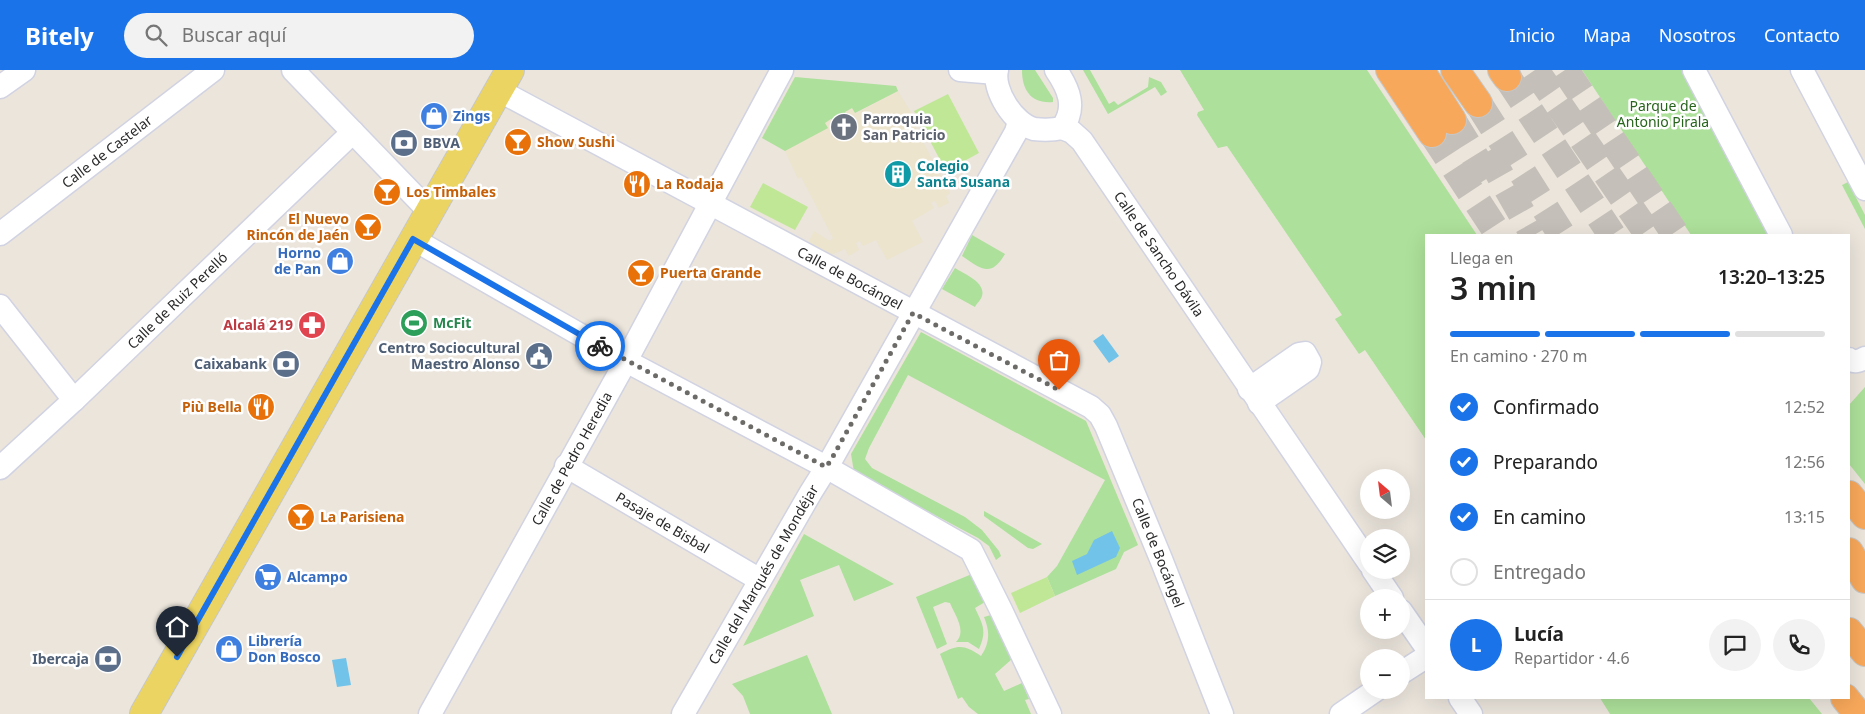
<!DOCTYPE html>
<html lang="es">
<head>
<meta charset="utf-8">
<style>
  :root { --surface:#fff; --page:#f2f2f2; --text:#222; --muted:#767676; --line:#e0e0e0; --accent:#1a73e8 }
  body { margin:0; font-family:"Noto Sans",sans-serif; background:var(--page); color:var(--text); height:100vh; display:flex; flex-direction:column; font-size:19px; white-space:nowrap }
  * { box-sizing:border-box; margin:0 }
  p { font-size:16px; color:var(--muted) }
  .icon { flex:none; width:28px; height:28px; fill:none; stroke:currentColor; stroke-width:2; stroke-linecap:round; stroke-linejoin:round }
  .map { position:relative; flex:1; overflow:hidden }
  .details { position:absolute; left:1425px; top:164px; width:425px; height:465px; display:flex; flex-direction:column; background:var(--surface); border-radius:0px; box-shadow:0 5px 20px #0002 }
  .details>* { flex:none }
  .needle { width:32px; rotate:332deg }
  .controls { position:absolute; left:1360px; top:399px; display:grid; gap:10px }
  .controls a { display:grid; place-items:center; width:50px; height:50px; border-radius:50%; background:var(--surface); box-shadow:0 5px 20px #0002; font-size:25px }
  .pin { position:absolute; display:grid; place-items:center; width:42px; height:42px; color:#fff; margin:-51px -21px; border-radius:50% 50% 50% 0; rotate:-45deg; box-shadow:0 0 5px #0007 }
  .pin .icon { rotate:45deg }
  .courier { position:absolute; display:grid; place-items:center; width:50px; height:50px; margin:-25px; border:4px solid #1a73e8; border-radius:50%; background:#fff; color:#222; box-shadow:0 1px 6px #0007 }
  .headline em { font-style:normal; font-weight:600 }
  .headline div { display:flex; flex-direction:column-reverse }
  .headline { display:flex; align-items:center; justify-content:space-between; height:85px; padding:0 25px }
  h1 { font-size:32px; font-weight:600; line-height:38px }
  .bar { display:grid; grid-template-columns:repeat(4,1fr); gap:8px 5px; align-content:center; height:60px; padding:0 25px }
  .bar i { height:6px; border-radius:4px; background:var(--line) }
  .bar .current { background:var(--accent) }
  .bar p { grid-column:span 4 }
  .line { display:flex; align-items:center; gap:12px; padding:0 25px; border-top:1px solid var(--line) }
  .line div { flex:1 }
  .round { display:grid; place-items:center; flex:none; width:52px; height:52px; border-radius:26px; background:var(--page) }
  ol { padding:0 25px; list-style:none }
  li { display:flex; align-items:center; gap:15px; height:55px }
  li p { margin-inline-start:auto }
  li .icon { padding:5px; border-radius:50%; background:var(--accent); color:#fff; stroke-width:4 }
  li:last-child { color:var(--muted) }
  li i { width:28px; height:28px; border:2px solid var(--line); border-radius:50% }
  header { display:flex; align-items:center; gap:30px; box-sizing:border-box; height:70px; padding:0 25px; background:var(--accent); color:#fff }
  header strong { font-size:24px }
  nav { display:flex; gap:28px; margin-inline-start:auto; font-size:18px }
  .search { width:350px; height:45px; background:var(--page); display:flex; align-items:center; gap:12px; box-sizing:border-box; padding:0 18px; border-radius:28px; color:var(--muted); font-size:19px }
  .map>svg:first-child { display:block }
  .education { fill:#ece4cc }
  .green { fill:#ade09a }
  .pitch { fill:#c0e796 }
  .water { fill:#72c3ea }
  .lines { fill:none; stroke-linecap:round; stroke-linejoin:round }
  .highway-tunnel { stroke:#c4bfb8; stroke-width:28; stroke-dasharray:28 14; stroke-linecap:butt }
  .minor-casing { stroke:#d1d3e2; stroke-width:25 }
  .major-casing { stroke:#c7c7c7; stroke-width:30 }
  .highway-casing { stroke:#c7c7c7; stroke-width:30 }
  .minor { stroke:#fff; stroke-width:22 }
  .major { stroke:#ebd461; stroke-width:28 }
  .highway { stroke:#f8a85a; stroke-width:28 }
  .done { stroke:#6d6b68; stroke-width:5; stroke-dasharray:0 9 }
  .route { stroke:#1a73e8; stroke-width:6 }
  .labels { text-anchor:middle; stroke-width:5; stroke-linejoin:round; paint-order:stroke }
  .park-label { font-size:14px; fill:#27641c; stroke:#fff }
  .shop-label { font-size:14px; font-weight:bold; fill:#366cbe; stroke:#fff; text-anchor:start }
  .worship-label { font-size:14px; font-weight:bold; fill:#5b616d; stroke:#fff; text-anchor:start }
  .food-label { font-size:14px; font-weight:bold; fill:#c56008; stroke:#fff; text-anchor:start }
  .service-label { font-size:14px; font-weight:bold; fill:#4e5e75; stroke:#fff; text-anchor:end }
  .street-label { font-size:14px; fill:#292929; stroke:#fff }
  .culture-label { font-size:14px; font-weight:bold; fill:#0d838f; stroke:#fff; text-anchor:start }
  .leisure-label { font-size:14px; font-weight:bold; fill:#27864d; stroke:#fff; text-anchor:start }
  .health-label { font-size:14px; font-weight:bold; fill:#be3a42; stroke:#fff; text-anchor:end }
</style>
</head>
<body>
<header>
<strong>Bitely</strong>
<div class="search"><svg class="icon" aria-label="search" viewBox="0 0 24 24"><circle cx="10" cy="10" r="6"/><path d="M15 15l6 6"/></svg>Buscar aquí</div>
<nav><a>Inicio</a><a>Mapa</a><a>Nosotros</a><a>Contacto</a></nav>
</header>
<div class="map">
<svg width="1865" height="644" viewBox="0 0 1865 644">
  <rect width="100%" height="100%" fill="#ebe5dc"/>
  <!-- education -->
  <path class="education" d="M898,21l16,26 -3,2 39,74 -4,3 3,7 -10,5 -4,-7 -4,2 3,5 -22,13 11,21 -36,18 -11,-20 -13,6 -3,-5 -4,2 3,7 -10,6 -4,-7 -14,6 -23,-12 6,-12 16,10 3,-3 -32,-61 -3,2 -13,-28 42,-23 -2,-5 7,-4 16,-2 -3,-5 7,-4 4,5z"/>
  <!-- green -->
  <path class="green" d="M1022,0h13l18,28v4c-22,2 -31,-12 -31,-32z
    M1083,0h7l19,34 5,-3 4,4 30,-18 1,-10 12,5 6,10 -6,4 -6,-9 -47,27z
    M1180,0h187l110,165h-51v205l-61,-90 -6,4 -24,-35 7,-4 -115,-169 -9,2 -21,-33 1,-3 6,-2z
    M1582,0h107l87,165h-85z
    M795,7l101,9 2,5 -43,22 -3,-5 -7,4 3,6 -13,6 -4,-5 -6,4 3,5 -43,23 -23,-13z
    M1848,112l17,33v14l-23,-44z
    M972,165l33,19c-14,24 -24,15 -43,2z
    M955,198c9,6 31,14 27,28 -1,4 -6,8 -7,11l-33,-18z
    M921,262l165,89 52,124 -14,7 -8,17 -61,27 -8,-19 10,-11 48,-86 -197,-105 -39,73 -4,11 7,9 93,49 17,13 17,21 2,5 -5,4 -7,-14 -11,-8 -124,-66 -3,-18z
    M1865,317v97l-16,-20v-59z
    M984,441l58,33 -9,5 -5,-1 -44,-32z
    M804,464l90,50 -40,17 -15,-36 -39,15 14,36 -71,30z
    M972,504l13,28 -10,6c8,17 12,23 4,41l-11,-7h-12c11,-11 -1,-27 -6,-39l-5,-1 -12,5 14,37 -10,5 -21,-52z
    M991,545l21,44 -17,15 9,17 18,-8 7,16 -4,1 6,14h-53l-9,-7 -7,-10 -4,2 -18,-45c18,-9 23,-10 41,2 9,-13 9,-25 3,-39z
    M807,585l25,59h-82l-7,-18 -11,-12z
    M1600,628h209l13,16h-212z"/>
  <!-- pitch -->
  <path class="pitch" d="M948,24l31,59 -33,18 -32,-60z
    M763,113l45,24 -13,23 -45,-23z
    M1047,507l8,19 -35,17 -9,-20z"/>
  <!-- water -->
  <path class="water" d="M1103,264l16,22 -10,7 -16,-22z
    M1112,461l8,17 -4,9 -39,18 -5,-14 15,-7 7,-14z
    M346,588l5,27 -14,2 -5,-27z"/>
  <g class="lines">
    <!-- highway-tunnel -->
    <path class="highway-tunnel" d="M1535,0l114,165
      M1565,0l111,165
      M1507,7l105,158
      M1478,33l84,132
      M1452,50l36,58
      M1432,63l67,102
      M1487,82l47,83"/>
    <!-- minor casing -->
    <g class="minor-casing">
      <g id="minor">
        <path d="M293,0l136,141"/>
        <path d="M960,0l36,3"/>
        <path d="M997,0c-5,20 17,54 37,59 9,1 19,1 28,-1 15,-20 7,-39 -6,-58"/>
        <path d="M1694,0l87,165"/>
        <path d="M1802,0l63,119"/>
        <path d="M0,17l24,-17"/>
        <path id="s1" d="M498,20l593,317 9,8 6,11 55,133 61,155"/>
        <path id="s2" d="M1062,58l10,4 10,9 287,422"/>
        <path id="s3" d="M0,164l213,-164"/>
        <path d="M413,169l213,122 200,106 145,83 30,60 49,104"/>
        <path d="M0,236l74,94"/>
        <path d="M1849,289c5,4 10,2 16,-1"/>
        <path d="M1249,319l50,-35 6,-1 5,9 -2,7 -49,34"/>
        <path id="s4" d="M566,396l194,114"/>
        <path id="s5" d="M0,398l74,-68 279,-268"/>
        <path d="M1373,500l19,28"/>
        <path d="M1401,541l25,36"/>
        <path d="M1401,603l25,-16"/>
        <path d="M1460,628l11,16"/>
        <path id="s6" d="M430,644l196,-353 156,-291"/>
        <path id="s7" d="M683,644l128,-222 20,-32 185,-328 3,-11"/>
        <path d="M1341,644l35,-24"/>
      </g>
    </g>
    <!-- major casing -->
    <g class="major-casing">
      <path id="major" d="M144,644l366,-644"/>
    </g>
    <!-- highway casing -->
    <g class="highway-casing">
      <path id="highway" d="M1390,0l42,63
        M1420,0l32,50
        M1455,0l23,33
        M1502,0l5,7
        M1849,425l16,20
        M1849,482l16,27
        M1849,562l16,20
        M1845,628l13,16"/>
    </g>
    <!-- minor -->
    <use href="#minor" class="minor"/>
    <!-- major -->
    <use href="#major" class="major"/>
    <!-- highway -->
    <use href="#highway" class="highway"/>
  </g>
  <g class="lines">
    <!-- done -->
    <path class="done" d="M600,276l226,121 5,-7 82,-147 146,77"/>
    <!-- route -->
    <path class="route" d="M177,587l236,-418 187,107"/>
  </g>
  <!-- icons -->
  <defs>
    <g id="shop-disc" transform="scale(1.4375)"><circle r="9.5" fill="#3f7fe0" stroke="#fff"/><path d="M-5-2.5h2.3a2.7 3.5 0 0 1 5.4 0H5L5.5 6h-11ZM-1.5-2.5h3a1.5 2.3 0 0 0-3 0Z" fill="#fff"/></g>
    <g id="church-disc" transform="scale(1.4375)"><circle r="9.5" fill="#6b7280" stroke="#fff"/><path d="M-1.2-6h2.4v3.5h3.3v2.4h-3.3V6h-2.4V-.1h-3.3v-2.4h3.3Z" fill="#fff"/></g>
    <g id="bar-disc" transform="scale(1.4375)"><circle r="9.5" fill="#e8710a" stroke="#fff"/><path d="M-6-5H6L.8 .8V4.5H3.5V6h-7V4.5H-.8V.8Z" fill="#fff"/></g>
    <g id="bank-disc" transform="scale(1.4375)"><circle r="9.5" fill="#5c6f8a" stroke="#fff"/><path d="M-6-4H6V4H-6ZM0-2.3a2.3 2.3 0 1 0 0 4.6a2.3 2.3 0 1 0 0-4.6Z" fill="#fff"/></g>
    <g id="building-disc" transform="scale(1.4375)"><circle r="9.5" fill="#0f9aa8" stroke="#fff"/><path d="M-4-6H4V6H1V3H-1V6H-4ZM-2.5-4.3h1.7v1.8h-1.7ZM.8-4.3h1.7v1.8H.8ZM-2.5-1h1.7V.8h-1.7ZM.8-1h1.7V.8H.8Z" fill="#fff"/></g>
    <g id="restaurant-disc" transform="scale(1.4375)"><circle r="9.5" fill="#e8710a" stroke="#fff"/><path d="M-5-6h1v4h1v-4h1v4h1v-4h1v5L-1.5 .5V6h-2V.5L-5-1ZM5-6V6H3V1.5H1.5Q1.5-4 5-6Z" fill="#fff"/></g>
    <g id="stadium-disc" transform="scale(1.4375)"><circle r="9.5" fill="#2e9e5b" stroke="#fff"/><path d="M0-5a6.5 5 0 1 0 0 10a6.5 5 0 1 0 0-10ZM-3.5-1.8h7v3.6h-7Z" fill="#fff"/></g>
    <g id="pharmacy-disc" transform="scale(1.4375)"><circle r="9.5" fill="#e0444e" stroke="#fff"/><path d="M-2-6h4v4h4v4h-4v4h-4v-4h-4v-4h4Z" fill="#fff"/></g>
    <g id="civic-disc" transform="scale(1.4375)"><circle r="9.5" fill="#5c6f8a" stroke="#fff"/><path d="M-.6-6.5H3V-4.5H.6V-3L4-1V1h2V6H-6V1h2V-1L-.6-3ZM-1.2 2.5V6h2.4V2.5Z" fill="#fff"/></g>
    <g id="supermarket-disc" transform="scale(1.4375)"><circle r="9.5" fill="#3f7fe0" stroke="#fff"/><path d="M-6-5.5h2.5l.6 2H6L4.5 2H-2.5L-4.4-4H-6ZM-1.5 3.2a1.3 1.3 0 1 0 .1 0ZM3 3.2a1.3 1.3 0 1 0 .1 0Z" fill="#fff"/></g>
  </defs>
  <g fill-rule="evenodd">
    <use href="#shop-disc" x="434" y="46"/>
    <use href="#church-disc" x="844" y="57"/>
    <use href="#bar-disc" x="518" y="72"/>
    <use href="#bank-disc" x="404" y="73"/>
    <use href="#building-disc" x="898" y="104"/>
    <use href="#restaurant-disc" x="637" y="114"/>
    <use href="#bar-disc" x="387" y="122"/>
    <use href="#bar-disc" x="368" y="157"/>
    <use href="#shop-disc" x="340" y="191"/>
    <use href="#bar-disc" x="641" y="203"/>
    <use href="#stadium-disc" x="414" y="253"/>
    <use href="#pharmacy-disc" x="312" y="255"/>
    <use href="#civic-disc" x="539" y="286"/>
    <use href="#bank-disc" x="286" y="294"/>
    <use href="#restaurant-disc" x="261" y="337"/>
    <use href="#bar-disc" x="301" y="447"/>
    <use href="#supermarket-disc" x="268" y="507"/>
    <use href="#shop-disc" x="229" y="579"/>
    <use href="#bank-disc" x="108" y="589"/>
  </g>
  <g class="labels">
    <!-- park labels -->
    <g class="park-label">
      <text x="1663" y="41">Parque de<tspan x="1663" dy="16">Antonio Pirala</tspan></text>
    </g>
    <!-- shop labels -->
    <g class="shop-label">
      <text x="453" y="51">Zings</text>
      <text x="321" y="188" text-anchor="end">Horno<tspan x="321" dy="16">de Pan</tspan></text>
      <text x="287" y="512">Alcampo</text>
      <text x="248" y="576">Librería<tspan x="248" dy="16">Don Bosco</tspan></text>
    </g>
    <!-- worship labels -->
    <g class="worship-label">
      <text x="863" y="54">Parroquia<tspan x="863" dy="16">San Patricio</tspan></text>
    </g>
    <!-- food labels -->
    <g class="food-label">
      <text x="537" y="77">Show Sushi</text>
      <text x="656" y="119">La Rodaja</text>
      <text x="406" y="127">Los Timbales</text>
      <text x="349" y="154" text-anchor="end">El Nuevo<tspan x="349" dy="16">Rincón de Jaén</tspan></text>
      <text x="660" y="208">Puerta Grande</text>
      <text x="242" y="342" text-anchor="end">Più Bella</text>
      <text x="320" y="452">La Parisiena</text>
    </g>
    <!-- service labels -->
    <g class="service-label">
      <text x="423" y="78" text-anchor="start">BBVA</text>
      <text x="520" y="283">Centro Sociocultural<tspan x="520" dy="16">Maestro Alonso</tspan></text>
      <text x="267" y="299">Caixabank</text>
      <text x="89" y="594">Ibercaja</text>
    </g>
    <!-- street labels -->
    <g class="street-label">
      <text dy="5" stroke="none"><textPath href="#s3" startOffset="135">Calle de Castelar</textPath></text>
      <text dy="5" stroke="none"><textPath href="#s2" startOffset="161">Calle de Sancho Dávila</textPath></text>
      <text dy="5" stroke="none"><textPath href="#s1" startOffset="399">Calle de Bocángel</textPath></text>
      <text dy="5" stroke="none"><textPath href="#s5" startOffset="244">Calle de Ruiz Perelló</textPath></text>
      <text dy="5" stroke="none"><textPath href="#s6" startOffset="292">Calle de Pedro Heredia</textPath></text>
      <text dy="5" stroke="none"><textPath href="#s4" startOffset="112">Pasaje de Bisbal</textPath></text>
      <text dy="5" stroke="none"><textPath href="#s1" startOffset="834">Calle de Bocángel</textPath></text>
      <text dy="5" stroke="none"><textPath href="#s7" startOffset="161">Calle del Marqués de Mondéjar</textPath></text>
    </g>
    <!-- culture labels -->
    <g class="culture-label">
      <text x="917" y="101">Colegio<tspan x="917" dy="16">Santa Susana</tspan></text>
    </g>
    <!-- leisure labels -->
    <g class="leisure-label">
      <text x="433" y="258">McFit</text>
    </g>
    <!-- health labels -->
    <g class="health-label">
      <text x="293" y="260">Alcalá 219</text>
    </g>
  </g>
</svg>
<div class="controls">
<a><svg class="needle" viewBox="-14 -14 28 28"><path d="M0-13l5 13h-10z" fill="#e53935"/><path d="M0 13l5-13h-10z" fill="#767676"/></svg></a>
<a><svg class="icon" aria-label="layers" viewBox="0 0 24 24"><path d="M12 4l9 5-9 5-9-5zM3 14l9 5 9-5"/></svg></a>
<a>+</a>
<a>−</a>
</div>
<div class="pin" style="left:1059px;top:320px;background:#ea580c"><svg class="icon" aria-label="bag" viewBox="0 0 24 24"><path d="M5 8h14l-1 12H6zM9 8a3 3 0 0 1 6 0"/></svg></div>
<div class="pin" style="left:177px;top:587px;background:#1f2937"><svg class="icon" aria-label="home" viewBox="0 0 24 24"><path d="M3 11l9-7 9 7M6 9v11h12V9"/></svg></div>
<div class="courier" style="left:600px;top:276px"><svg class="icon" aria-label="bike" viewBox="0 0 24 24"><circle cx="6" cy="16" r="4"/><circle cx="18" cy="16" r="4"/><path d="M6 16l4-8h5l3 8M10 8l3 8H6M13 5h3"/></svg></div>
<section class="details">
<div class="headline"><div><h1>3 min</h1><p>Llega en</p></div><em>13:20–13:25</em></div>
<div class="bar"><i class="current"></i><i class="current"></i><i class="current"></i><i></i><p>En camino · 270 m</p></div>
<ol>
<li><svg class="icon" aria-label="check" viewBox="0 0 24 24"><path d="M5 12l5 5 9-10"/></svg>Confirmado<p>12:52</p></li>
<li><svg class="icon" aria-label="check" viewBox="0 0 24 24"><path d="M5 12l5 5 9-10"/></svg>Preparando<p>12:56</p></li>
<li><svg class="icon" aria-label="check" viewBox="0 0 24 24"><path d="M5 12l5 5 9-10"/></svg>En camino<p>13:15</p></li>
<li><i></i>Entregado</li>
</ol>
<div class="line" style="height:90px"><b class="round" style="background:var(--accent);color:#fff">L</b><div><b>Lucía</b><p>Repartidor · 4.6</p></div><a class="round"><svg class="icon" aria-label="chat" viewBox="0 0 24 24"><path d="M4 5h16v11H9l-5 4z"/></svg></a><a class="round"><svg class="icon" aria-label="phone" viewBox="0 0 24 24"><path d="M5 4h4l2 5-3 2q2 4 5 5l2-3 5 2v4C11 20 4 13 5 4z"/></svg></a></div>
</section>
</div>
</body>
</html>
